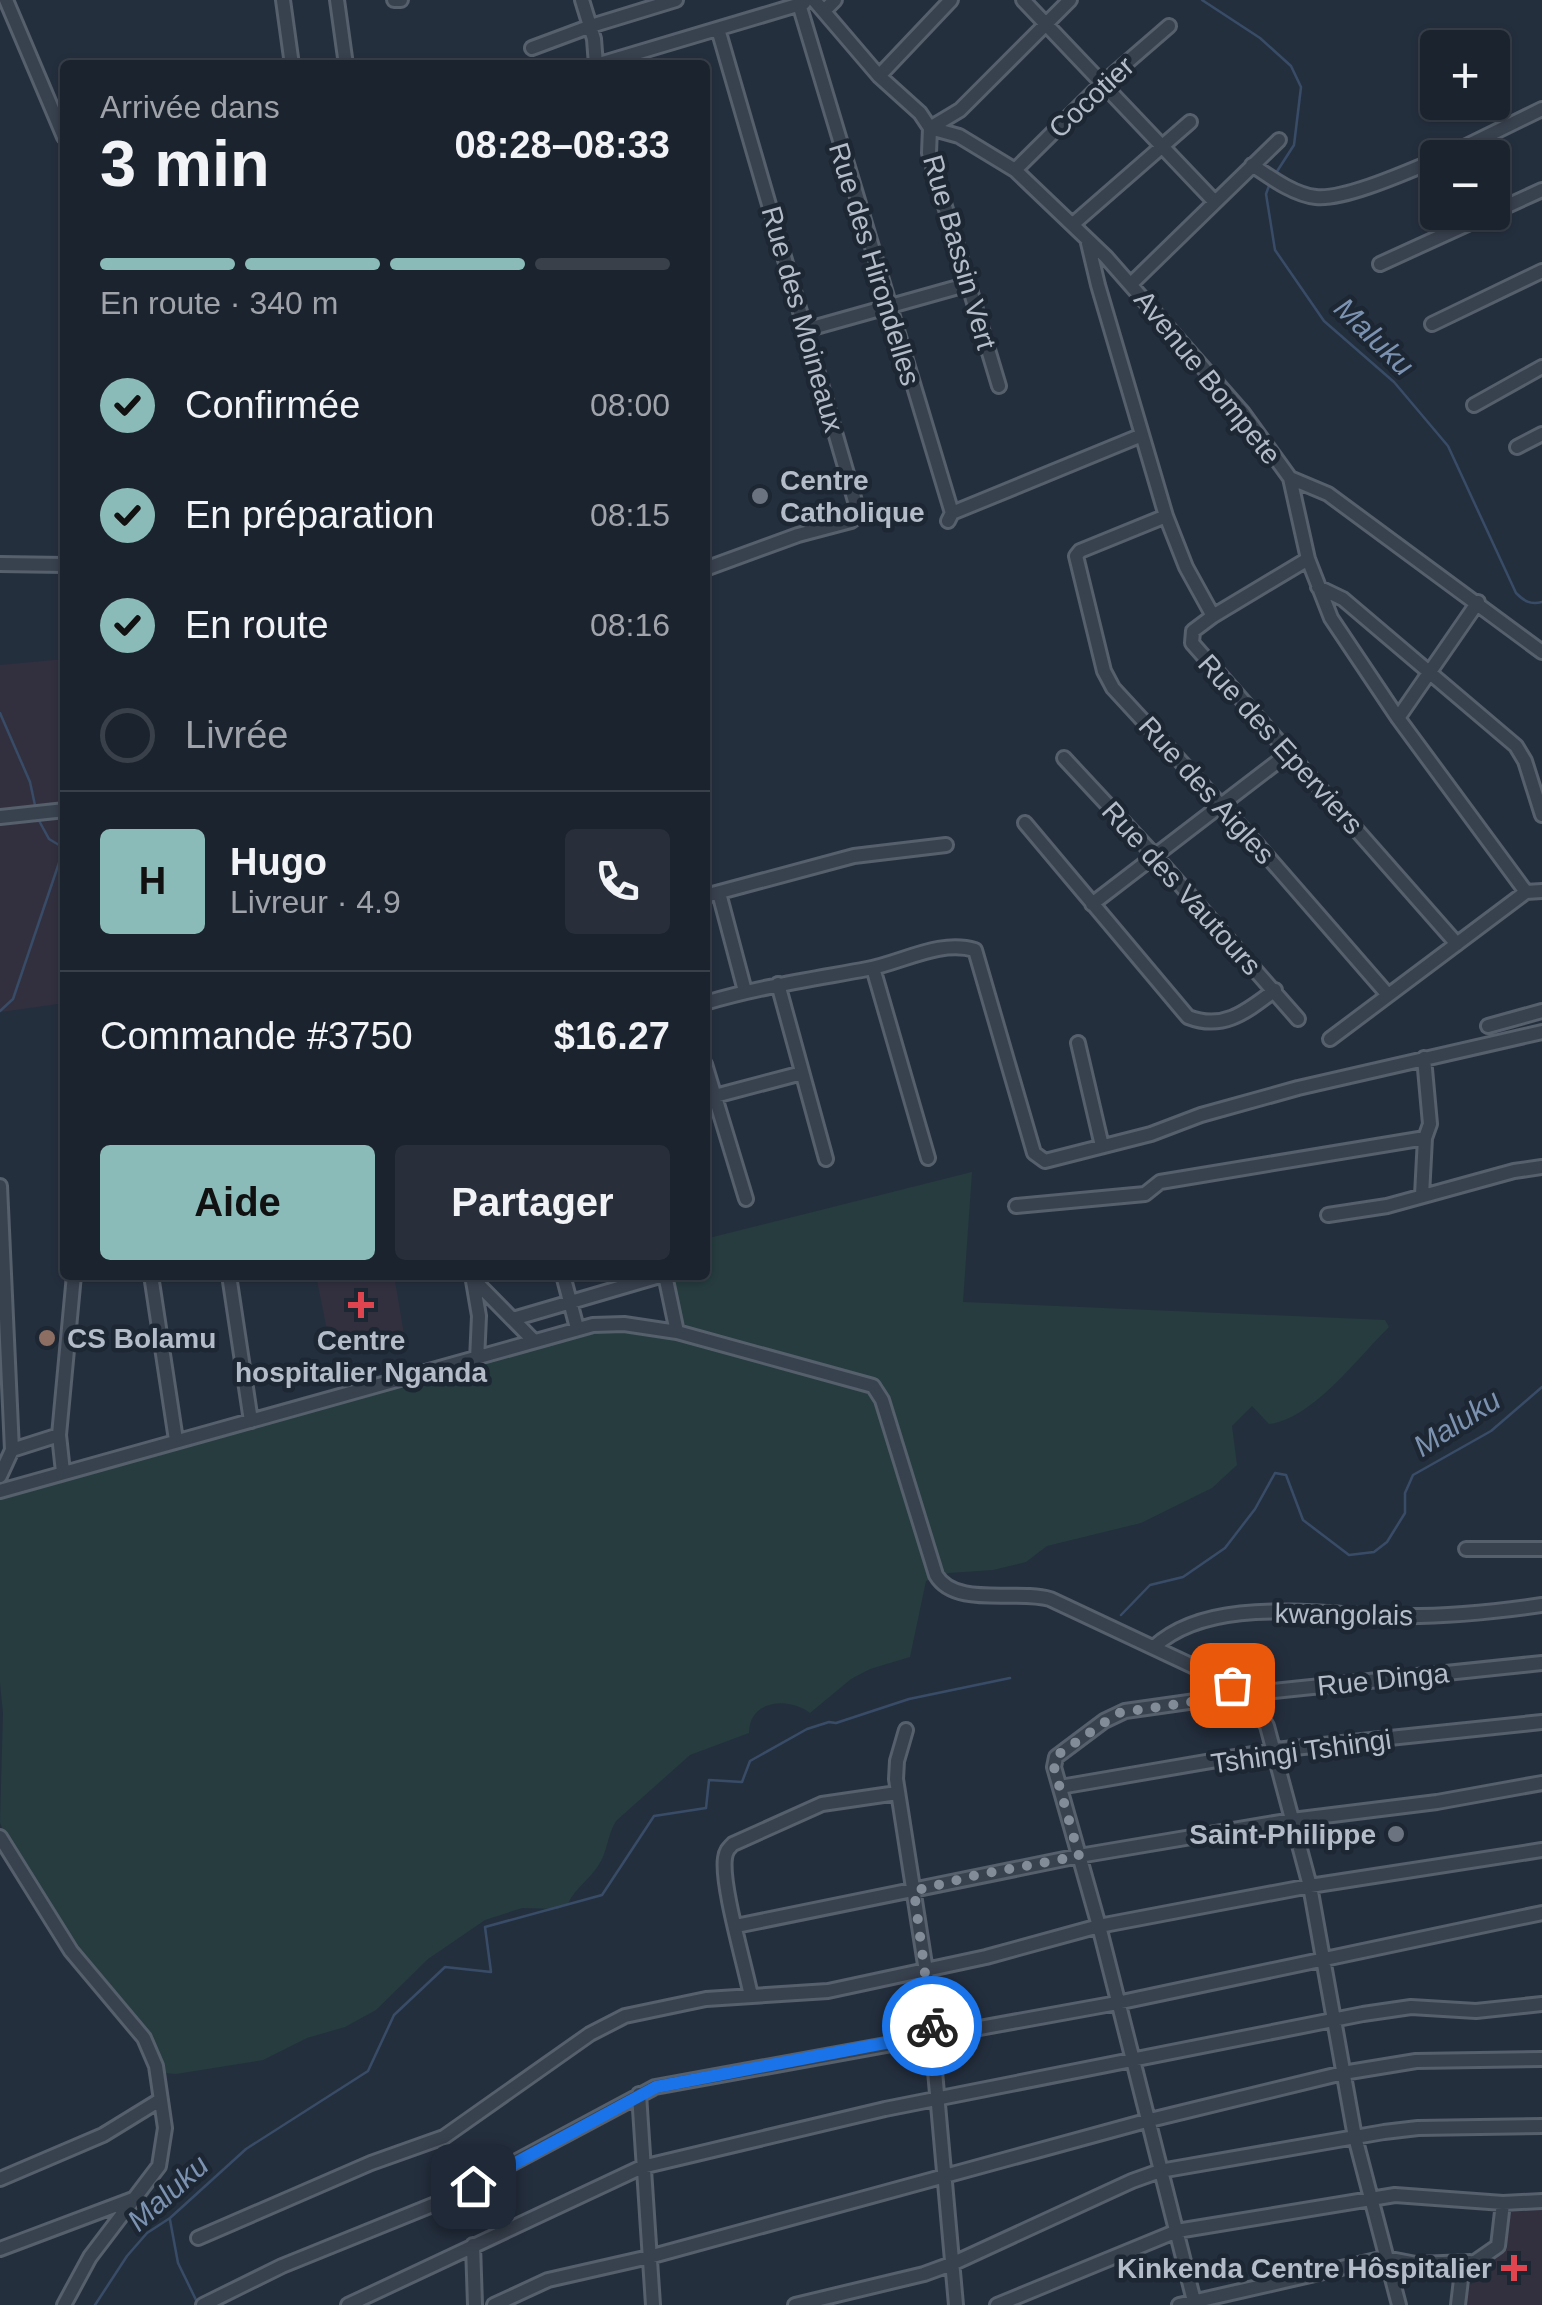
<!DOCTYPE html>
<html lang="fr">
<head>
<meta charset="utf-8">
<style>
  :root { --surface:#1b232e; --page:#282f3a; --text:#f1f3f6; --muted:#a0a4aa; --line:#39404a; --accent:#8bbbb9 }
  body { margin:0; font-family:Arial,sans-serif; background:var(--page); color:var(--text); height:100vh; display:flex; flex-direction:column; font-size:38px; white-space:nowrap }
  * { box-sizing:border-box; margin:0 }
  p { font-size:32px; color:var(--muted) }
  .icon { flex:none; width:55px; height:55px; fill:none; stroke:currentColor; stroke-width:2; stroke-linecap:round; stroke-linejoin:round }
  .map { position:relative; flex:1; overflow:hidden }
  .drawer { position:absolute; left:60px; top:60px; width:650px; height:1220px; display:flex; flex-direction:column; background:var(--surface); border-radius:10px; box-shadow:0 2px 8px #0004,0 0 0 2px var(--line) }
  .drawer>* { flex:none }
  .controls { position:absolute; left:1420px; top:30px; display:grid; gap:20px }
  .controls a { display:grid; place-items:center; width:90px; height:90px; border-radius:10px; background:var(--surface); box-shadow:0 2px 8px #0004,0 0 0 2px var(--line); font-size:50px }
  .pin { position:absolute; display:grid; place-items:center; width:85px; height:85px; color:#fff; margin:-42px; border-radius:20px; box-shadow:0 5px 15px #0006 }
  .courier { position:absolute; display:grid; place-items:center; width:100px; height:100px; margin:-50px; border:8px solid #1a73e8; border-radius:50%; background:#fff; color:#222; box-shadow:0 2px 12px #0007 }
  .head em { font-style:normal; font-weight:800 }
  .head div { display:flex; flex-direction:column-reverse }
  .head { display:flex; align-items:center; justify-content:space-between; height:170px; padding:0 40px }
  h1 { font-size:65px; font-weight:800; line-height:75px }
  .bar { display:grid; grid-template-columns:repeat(4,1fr); gap:15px 10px; align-content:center; height:120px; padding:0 40px }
  .bar i { height:12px; border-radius:8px; background:var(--line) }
  .bar .active { background:var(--accent) }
  .bar p { grid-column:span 4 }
  .line { display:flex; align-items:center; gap:25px; padding:0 40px; border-top:2px solid var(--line) }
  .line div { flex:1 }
  .round { display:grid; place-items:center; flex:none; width:105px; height:105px; border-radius:10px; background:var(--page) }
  ol { padding:0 40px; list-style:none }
  li { display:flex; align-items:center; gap:30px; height:110px }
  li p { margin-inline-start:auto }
  li .icon { padding:10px; border-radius:50%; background:var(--accent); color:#111; stroke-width:4 }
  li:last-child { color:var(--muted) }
  li i { width:55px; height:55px; border:5px solid var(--line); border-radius:50% }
  .primary-button { display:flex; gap:20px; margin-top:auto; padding:20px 40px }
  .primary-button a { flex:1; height:115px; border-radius:10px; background:var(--accent); color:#111; font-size:40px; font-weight:800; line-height:115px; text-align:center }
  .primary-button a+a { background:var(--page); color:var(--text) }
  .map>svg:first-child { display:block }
  .medical { fill:#32303f }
  .green { fill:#263c3f }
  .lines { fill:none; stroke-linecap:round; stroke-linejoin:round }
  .stream { stroke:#394c67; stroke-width:2.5 }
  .minor-casing { stroke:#565f6c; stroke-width:18 }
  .minor { stroke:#38414e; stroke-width:12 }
  .done { stroke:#828b98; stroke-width:10; stroke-dasharray:0 18 }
  .route { stroke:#1a73e8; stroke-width:12 }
  .worship-dot { fill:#6b7280; stroke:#1d2633; stroke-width:4 }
  .health-dot { fill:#e0444e; stroke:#1d2633; stroke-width:4 }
  .education-dot { fill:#8d6e63; stroke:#1d2633; stroke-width:4 }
  .labels { text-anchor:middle; stroke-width:9; stroke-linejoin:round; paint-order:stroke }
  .street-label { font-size:28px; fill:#b4bcc9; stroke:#1d2633 }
  .poi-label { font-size:28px; font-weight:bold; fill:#b4bcc9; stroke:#1d2633; text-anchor:start }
  .water-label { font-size:30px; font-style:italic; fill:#7c92b1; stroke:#1d2633 }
</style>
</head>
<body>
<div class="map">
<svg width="1542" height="2305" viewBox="0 0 1542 2305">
  <rect width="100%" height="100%" fill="#242f3e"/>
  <!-- medical -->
  <path class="medical" d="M65,659v344l-65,9v-347z
    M316,1275h78l10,60 -73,15z
    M1542,2206v99h-79l-2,-20 11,-1 30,-33 7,-43z"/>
  <!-- green -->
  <path class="green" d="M972,1172l-9,130 422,18 4,7c-31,30 -76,92 -120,97l-17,-18 -20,20 5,39 -25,23 -71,35 -94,23 -21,16 -33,8 -44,3 -23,8 -16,76 -40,12 -19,10 -41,34c-22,-17 -61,-13 -61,20l-59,22 -74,66c-9,14 -8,31 -18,45 -9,14 -23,22 -30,38l-10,5 -36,-1 -37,12 -57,39 -52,51 -31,17 -38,11 -44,22 -87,14 -11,-1 -14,-33 -78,-97 -69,-108 -4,-13 3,-109 -3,-30v-187l591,-163 16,-2 76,9 -15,-65h37v-36z"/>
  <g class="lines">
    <!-- stream -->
    <path class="stream" d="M1202,0l58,38 31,28 10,21 -7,58 -20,31
      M1270,183l-4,11 9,56 49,71 70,61 54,64 68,147c8,8 14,12 26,9
      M0,713l30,69 6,28
      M0,1011l13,-12 51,-151 -15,-9 -12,-22
      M1121,1615l29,-30 33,-8 42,-29 30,-39 20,-36 11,2 17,45 46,35 25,-3 13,-10 18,-29v-20l8,-18 78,-44 51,-44
      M170,2220l8,43 19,39
      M95,2305l32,-49 20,-23 23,-15 76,-69 122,-78 26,-56 51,-48 46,5 -6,-45 117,-32 52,-79 52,-8 3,-28 33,2 8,-21 57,-32 22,-7 7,1 73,-24 101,-21"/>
    <!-- minor casing -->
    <g class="minor-casing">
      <path id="minor" d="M6,0l58,137
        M283,0l9,65
        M337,0l9,65
        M394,0h7
        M582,0l12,39 2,26
        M814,0l65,76 41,37 10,15 29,8 56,34 91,87 137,156 47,65 18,81 23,59 67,100 128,174
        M1023,0l191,201
        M799,4l153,509 -4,8
        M824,11l11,-11
        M532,48l59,-22 85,-26
        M596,65l208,-62
        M879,76l72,-76
        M1442,158l100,-49
        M1252,165c18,12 42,30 64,32 29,3 93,-26 122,-38
        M1015,170l87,-86 67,-58
        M1073,224l117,-102
        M1088,243l10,42 68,231 20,51 27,49 -20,15 -1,12 265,301
        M1380,264l162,-74
        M1131,284l148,-144
        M1432,324l110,-53
        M805,330l164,-46
        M999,386l-70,-233 1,-25 30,-18 110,-110
        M1474,405l68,-38
        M1517,447l25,-13
        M1290,478l38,16 214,158
        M952,513l190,-78
        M1166,516l-86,35 -4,5 28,115 9,17 141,153 134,154
        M0,564l65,1
        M705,569l93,-34 53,-14 8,-6 -141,-486
        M1318,587l25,12 173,147 9,15 17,54
        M1213,616l95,-57
        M1398,718l80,-116
        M1064,758l92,99 142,162
        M0,817l65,-7
        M1025,823l163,194c36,14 59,-6 87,-27
        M719,893l26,98
        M705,896l149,-40 92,-11
        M1092,904l197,-151
        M873,968l55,190
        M778,984l48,175
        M705,1003c53,-16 108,-24 162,-34 34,-6 73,-30 108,-19l59,203 11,8 106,-27 50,-19 97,-27 244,-56
        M1488,1026l54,-15
        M1330,1039l196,-147 16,-1
        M1078,1043l24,103
        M705,1064l41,135
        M715,1096l87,-23
        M0,1186l12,264
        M1422,1195l3,-57 5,-14 -6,-66
        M1016,1206l129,-12 15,-12 265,-44
        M1328,1215l59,-9 127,-35 28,-4
        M151,1275l25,165
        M229,1275l22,146
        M472,1275l7,41 -2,44
        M563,1275l14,53
        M665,1275l12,57
        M475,1281l59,60
        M513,1319l150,-44
        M63,1472l-4,-37 15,-160
        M0,1476l12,-26 47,-15
        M0,1491l593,-166 31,-1 53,8 196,54 9,14 54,175c19,33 81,14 114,24l183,86 21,19 13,22 43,160 45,251 44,168
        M1466,1549h76
        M1154,1647c58,-53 167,-31 240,-31 49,1 100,-4 148,-11
        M906,1730l-9,31 -1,18 30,192 30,334
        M1060,1787l215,-37 267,-28
        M0,1837l71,114 73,87 12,28 9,62 -6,38 -69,91 -26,48
        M736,1926l343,-70 213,-36 145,-18 105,-19
        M751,1996c-6,-31 -30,-111 -26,-138 1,-7 3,-9 8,-14l89,-40 75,-11
        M639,2094l14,211
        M0,2179l103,-44 57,-35
        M198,2238l173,-75 73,-26 146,-103 35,-18 81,-17 122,-8 158,-34 113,-31 211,-40 232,-36
        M473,2245l2,60
        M0,2249l133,-50
        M203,2305l79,-39 158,-64 215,-115 462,-84 425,-90
        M348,2305l294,-138 243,-58 478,-95 48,-7 65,4 66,-7
        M494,2305l54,-25 101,-23 497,-136 197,-48 73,-12 126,-2
        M795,2305l129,-31 30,-11 178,-82 28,-10 224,-39 34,-4 124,-2
        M997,2305l180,-74 218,-36 108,8 39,-2
        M1179,2305l206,-47 31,6 54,-2
        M1195,2305l-96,-379 -45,-159 2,-10 48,-36 21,-10 120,-17 297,-31
        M1458,2305l4,-34 36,-25 5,-43"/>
    </g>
    <!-- minor -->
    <use href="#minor" class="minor"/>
  </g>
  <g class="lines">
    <!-- done -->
    <path class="done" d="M932,2026l-18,-135 63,-16 102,-19 -25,-89 2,-11 62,-43 127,-19 -13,-9"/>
    <!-- route -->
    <path class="route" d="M473,2186l183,-99 276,-53v-8"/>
  </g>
  <!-- markers -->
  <g class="worship-dot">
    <circle cx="760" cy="496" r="10"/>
    <circle cx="1396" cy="1834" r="10"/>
  </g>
  <g class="health-dot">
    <path d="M356 1290h10v10h10v10h-10v10h-10v-10h-10v-10h10z"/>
    <path d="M1509 2253h10v10h10v10h-10v10h-10v-10h-10v-10h10z"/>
  </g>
  <circle class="education-dot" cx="47" cy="1338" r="10"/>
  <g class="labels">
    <!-- street labels -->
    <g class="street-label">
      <text transform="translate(1091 97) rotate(-43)" y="10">Cocotier</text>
      <text transform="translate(960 252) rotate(74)" y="10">Rue Bassin Vert</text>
      <text transform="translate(875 264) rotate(73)" y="10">Rue des Hirondelles</text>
      <text transform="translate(803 319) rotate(74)" y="10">Rue des Moineaux</text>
      <text transform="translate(1208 377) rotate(51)" y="10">Avenue Bompete</text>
      <text transform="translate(1281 744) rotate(48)" y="10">Rue des Eperviers</text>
      <text transform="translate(1207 790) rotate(48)" y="10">Rue des Aigles</text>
      <text transform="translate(1182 888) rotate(48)" y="10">Rue des Vautours</text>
      <text transform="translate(1344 1614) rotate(1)" y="10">kwangolais</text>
      <text transform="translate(1383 1679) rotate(-6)" y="10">Rue Dinga</text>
      <text transform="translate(1301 1751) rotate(-8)" y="10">Tshingi Tshingi</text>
    </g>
    <!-- poi labels -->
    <g class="poi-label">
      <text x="780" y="490">Centre<tspan x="780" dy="32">Catholique</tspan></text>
      <text x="67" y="1348">CS Bolamu</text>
      <text x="361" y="1350" text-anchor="middle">Centre<tspan x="361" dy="32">hospitalier Nganda</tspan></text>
      <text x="1376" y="1844" text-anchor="end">Saint-Philippe</text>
      <text x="1492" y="2278" text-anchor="end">Kinkenda Centre Hôspitalier</text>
    </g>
    <!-- water labels -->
    <g class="water-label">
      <text transform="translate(1374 337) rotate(44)" y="10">Maluku</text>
      <text transform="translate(1457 1423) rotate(-33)" y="10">Maluku</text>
      <text transform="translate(168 2193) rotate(-42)" y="10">Maluku</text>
    </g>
  </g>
</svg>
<div class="controls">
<a>+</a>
<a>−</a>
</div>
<div class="pin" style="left:1232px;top:1685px;background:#ea580c"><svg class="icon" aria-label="bag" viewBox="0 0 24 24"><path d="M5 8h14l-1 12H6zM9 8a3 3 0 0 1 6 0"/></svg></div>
<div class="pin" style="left:473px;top:2186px;background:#1f2937"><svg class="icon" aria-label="home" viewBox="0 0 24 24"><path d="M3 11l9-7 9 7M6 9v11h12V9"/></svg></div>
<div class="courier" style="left:932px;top:2026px"><svg class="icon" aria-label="bike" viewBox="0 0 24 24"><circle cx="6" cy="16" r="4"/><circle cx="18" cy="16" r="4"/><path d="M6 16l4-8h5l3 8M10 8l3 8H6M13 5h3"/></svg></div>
<section class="drawer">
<div class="head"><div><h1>3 min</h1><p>Arrivée dans</p></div><em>08:28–08:33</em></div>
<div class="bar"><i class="active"></i><i class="active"></i><i class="active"></i><i></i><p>En route · 340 m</p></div>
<ol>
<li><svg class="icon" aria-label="check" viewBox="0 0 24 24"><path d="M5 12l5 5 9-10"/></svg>Confirmée<p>08:00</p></li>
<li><svg class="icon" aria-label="check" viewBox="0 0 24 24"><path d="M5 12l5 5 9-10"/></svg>En préparation<p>08:15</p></li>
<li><svg class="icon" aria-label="check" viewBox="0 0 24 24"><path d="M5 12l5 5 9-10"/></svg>En route<p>08:16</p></li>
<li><i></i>Livrée</li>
</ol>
<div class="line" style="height:180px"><b class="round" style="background:var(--accent);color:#111">H</b><div><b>Hugo</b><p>Livreur · 4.9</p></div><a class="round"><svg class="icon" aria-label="phone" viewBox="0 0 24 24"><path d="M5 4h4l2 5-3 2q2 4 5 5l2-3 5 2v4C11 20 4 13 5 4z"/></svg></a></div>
<div class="line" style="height:130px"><div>Commande #3750</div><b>$16.27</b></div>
<div class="primary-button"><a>Aide</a><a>Partager</a></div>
</section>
</div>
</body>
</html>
